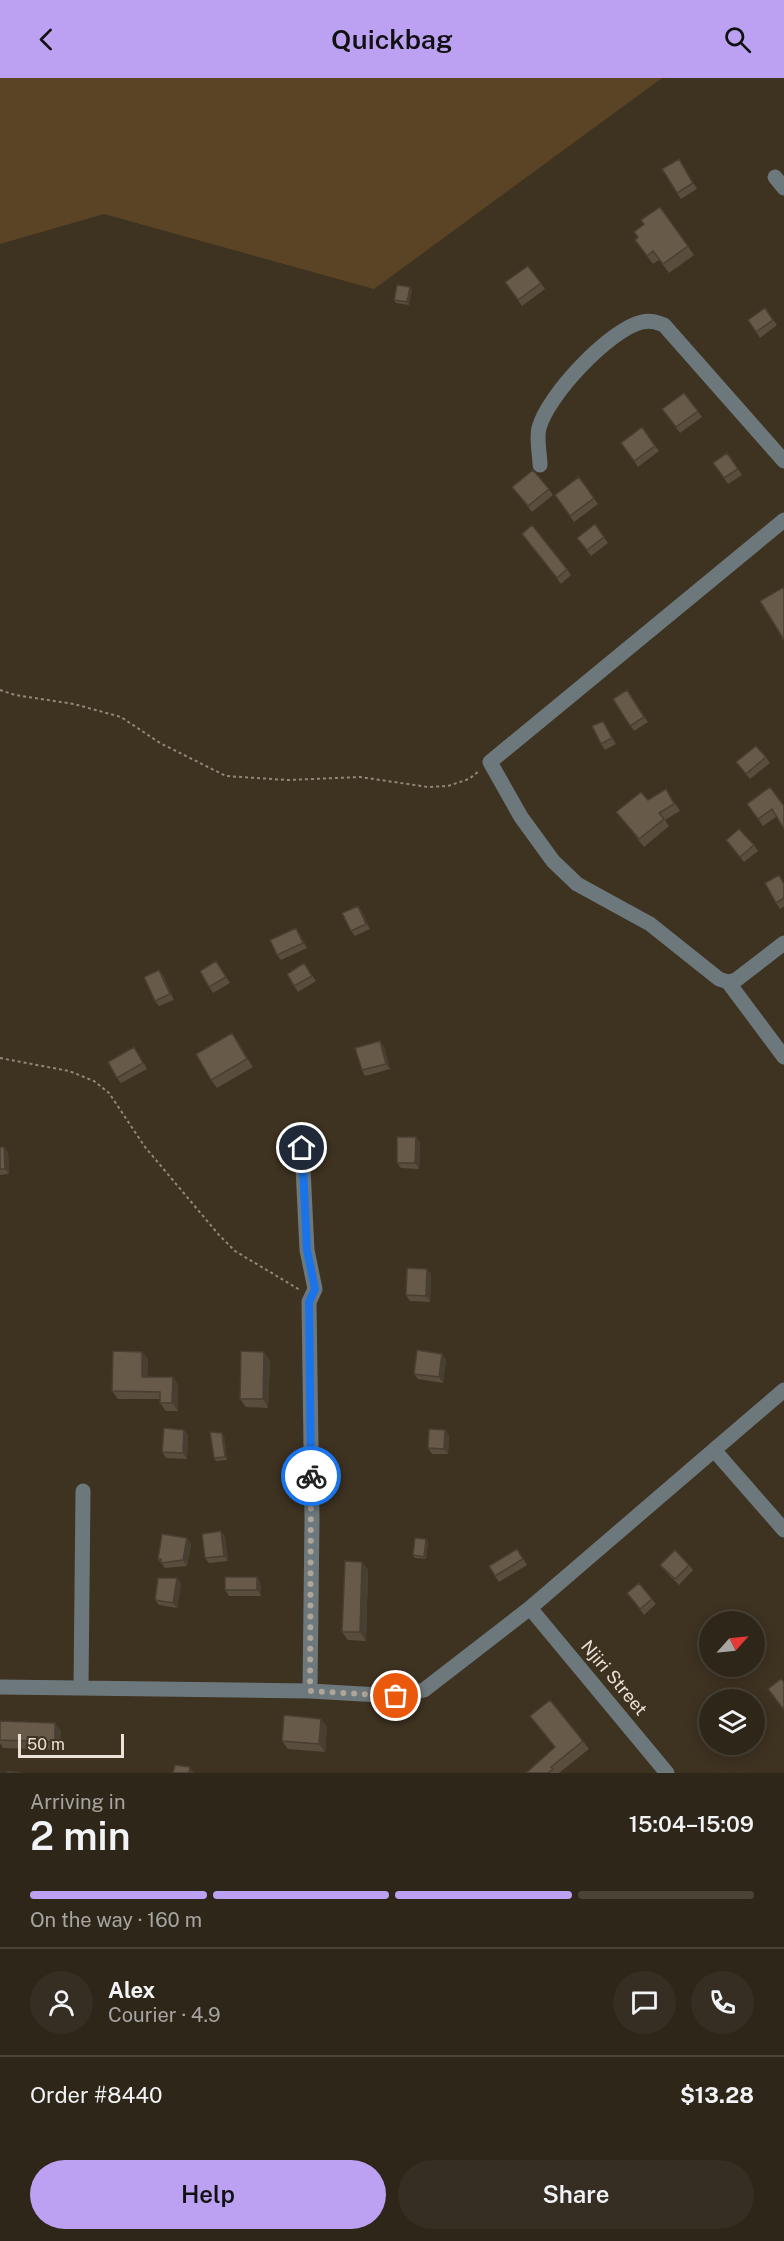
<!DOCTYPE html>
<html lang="en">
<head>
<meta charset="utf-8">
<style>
  :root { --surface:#2e2619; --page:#362e22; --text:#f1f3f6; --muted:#a7a5a2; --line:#494338; --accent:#bca0f2 }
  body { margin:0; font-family:"Public Sans",sans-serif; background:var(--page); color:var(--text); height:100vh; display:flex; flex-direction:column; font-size:22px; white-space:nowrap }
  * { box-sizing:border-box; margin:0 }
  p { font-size:20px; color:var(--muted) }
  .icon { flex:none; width:33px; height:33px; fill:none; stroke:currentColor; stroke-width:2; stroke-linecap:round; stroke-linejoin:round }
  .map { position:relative; height:1695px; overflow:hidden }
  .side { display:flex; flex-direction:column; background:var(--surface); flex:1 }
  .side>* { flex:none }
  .needle { width:39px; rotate:63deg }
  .tools { position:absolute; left:699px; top:1533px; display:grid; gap:12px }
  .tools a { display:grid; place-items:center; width:66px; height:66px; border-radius:50%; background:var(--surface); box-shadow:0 3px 15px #0003,0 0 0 2px var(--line); font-size:30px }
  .scale { position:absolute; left:18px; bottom:15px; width:106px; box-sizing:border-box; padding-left:6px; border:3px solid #eae2d7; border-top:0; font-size:16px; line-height:21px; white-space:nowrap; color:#eae2d7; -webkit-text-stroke:4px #3e3221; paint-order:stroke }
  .pin { position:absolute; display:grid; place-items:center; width:51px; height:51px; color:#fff; margin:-26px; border:3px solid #fff; border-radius:50%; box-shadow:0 2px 6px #0007 }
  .courier { position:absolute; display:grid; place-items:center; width:60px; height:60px; margin:-30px; border:4px solid #1a73e8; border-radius:50%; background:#fff; color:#222; box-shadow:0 2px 8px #0007 }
  .overview em { font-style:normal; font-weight:600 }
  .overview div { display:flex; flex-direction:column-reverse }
  .overview { display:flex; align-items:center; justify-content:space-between; height:102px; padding:0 30px }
  h1 { font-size:39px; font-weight:600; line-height:45px }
  .bar { display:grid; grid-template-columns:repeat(4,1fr); gap:9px 6px; align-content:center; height:72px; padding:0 30px }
  .bar i { height:8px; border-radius:4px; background:var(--line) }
  .bar .current { background:var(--accent) }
  .bar p { grid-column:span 4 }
  .line { display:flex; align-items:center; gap:15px; padding:0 30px; border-top:2px solid var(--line) }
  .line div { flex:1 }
  .round { display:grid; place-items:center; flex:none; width:63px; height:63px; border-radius:32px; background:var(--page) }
  .action { display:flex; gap:12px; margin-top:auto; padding:12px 30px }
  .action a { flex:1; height:69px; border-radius:36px; background:var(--accent); color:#111; font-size:24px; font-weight:600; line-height:69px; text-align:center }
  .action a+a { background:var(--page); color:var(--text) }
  header { display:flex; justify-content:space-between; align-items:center; height:78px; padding:0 30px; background:var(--accent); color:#111; font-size:27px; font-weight:600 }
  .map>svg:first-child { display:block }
  .green { fill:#5a4425 }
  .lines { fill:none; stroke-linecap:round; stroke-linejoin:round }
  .path { stroke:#92887a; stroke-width:2; stroke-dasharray:3 3; stroke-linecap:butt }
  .minor { stroke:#6d787d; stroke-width:15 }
  .wall { fill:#594d3e }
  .shaded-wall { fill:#483f32 }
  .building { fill:#675a48; stroke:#483f32; stroke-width:1.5 }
  .done { stroke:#aea497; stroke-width:6; stroke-dasharray:0 10.8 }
  .route { stroke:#1a73e8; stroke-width:8 }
  .labels { text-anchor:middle; stroke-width:4.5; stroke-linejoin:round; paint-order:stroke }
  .street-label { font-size:18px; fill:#eae2d7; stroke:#3e3221 }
</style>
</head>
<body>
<header><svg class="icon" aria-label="back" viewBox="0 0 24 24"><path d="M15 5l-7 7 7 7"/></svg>Quickbag<svg class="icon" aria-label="search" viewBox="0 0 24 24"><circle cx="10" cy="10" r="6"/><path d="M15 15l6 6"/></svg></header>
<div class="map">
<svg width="784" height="1695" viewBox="0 0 784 1695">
  <rect width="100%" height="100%" fill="#3e3221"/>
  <!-- green -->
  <path class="green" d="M0,0h662l-288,211 -270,-75 -104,30z"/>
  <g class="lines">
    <!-- path -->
    <path class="path" d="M0,612l15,5 59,9 47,13 39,26 66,33 61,4 73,-3 68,10 20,-1 21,-7 10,-8
      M0,980l69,13 25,10 15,12 36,54 74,88 16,16 65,39"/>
    <!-- minor -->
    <path class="minor" d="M775,99l9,11
      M540,387c0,-11 -4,-26 -1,-37 8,-32 71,-99 103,-106 9,-2 14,0 22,3l120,136
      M784,442l-294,242 31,55 32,44 24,23 73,40 69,55 9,3 8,-2 48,-37
      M728,904l56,75
      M302,1070l5,102 8,39 -6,13 3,217 -2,172
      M714,1372l70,-60
      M530,1530l137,165
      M0,1609l310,4 87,5 27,-6 106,-82 184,-158 70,80
      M81,1610l2,-197"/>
  </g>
  <!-- wall -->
  <path class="wall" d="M679,81l18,30 -16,10 -4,-6z
    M660,129l34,48 -25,18 -10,-13 -6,4 -18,-24 3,-3 6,-13z
    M528,188l17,23 -23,17 -17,-24z
    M412,212l-3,15 -13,-2 -2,-3z
    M765,230l12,17 -17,13 -12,-18z
    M684,315l18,24 -22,16 -18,-24z
    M642,349l17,24 -21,16 -17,-24z
    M727,375l15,22 -14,9 -15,-21z
    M579,399l19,27 -24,18 -19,-27z
    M512,409l37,2 4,6 -21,17z
    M595,446l13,19 -17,13 -14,-18z
    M526,461l41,30 4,6 -10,9z
    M627,612l21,32 -14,9 -21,-32z
    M603,643l13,23 -11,6 -4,-6z
    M766,679l4,6 -20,16 -14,-17z
    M671,719l9,14 -15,9 4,6 -25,21 -28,-35 32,-12z
    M747,726l37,2 -8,11 -13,9z
    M726,762l28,5 4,6 -14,11z
    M779,797l5,8v23l-4,3 -4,-6z
    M358,828l4,6 8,17 -15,7 -4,-5z
    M300,856l7,14 -26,12 -4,-5z
    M220,889l10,16 -17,10 -4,-6z
    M308,891l8,12 -18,11 -4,-6z
    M163,897l11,25 -15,6 -4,-5z
    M232,955l21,34 -36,21 -6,-8z
    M380,963l4,6 6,22 -25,7 -3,-6z
    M138,975l9,16 -26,14 -4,-5z
    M416,1059l4,6 -1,26 -18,-1 -4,-5z
    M0,1069l8,5 1,22 -9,1z
    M431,1196l-1,28 -20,-1 -4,-6z
    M142,1274l6,7 -1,18h26l5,8v26h-12l-6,-8v-4h-42l-6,-8z
    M446,1281l-3,24 -25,-4 -4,-5z
    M270,1282l-2,48 -22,-1 -6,-8z
    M184,1352l4,5 -1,24 -21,-1 -4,-6z
    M445,1352l4,5 -1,19h-16l-4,-6z
    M224,1358l3,24 -11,1 -2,-3z
    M221,1453l4,6 3,24 -19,2 -4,-5z
    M187,1460l4,6 -4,22 -22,2 -7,-9z
    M428,1464l-2,17 -11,-1 -2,-3z
    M521,1477l6,10 -28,17 -4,-6z
    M362,1484l6,8 -2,71 -18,-1 -6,-8z
    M660,1487h29l4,5 -14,15 -15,-15z
    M257,1499l3,5 1,14h-32l-4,-6z
    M181,1505l-4,25 -18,-3 -4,-5z
    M627,1515l25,6 4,5 -12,11z
    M530,1638l53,25 6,8 -30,24h-33l29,-26z
    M321,1641l6,8 -2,25 -37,-3 -6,-8z
    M0,1643l61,10v19l-58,-2 -3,-5z"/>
  <!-- shaded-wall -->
  <path class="shaded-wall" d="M410,209l2,3 -3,15 -2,-3z
    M358,828l4,6 8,17 -4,-5z
    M296,850l4,6 7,14 -4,-5z
    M159,892l4,5 11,25 -4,-6z
    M232,955l6,8 15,26 -6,-8z
    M380,963l4,6 6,22 -4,-5z
    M416,1059l4,6 -1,26 -4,-6z
    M4,1069l4,5 1,22 -4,-5z
    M427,1191l4,5 -1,28 -4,-6z
    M142,1274l6,7 -1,26 -5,-8z
    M264,1274l6,8 -2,48 -5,-9z
    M442,1276l4,5 -3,24 -4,-6z
    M173,1299l5,8v26l-6,-8z
    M184,1352l4,5 -1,24 -4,-6z
    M445,1352l4,5 -1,19 -4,-5z
    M222,1355l2,3 3,24 -2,-3z
    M221,1453l4,6 3,24 -4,-5z
    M187,1460l4,6 -4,22 -4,-6z
    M426,1461l2,3 -2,17 -2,-2z
    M362,1484l6,8 -2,71 -6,-9z
    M257,1499l3,5 1,14 -4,-6z
    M177,1500l4,5 -4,25 -4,-5z
    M321,1641l6,8 -2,25 -6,-8z
    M55,1645l6,8v19l-6,-8z
    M190,1689l4,6h-5z"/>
  <!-- building -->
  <path class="building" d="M679,81l14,24 -16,10 -15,-24z
    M660,129l28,39 -25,18 -10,-13 -6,5 -12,-16 3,-3 -4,-5 10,-8 -3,-4z
    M528,188l13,17 -23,17 -13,-18z
    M397,207l13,2 -3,15 -13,-2z
    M765,230l8,12 -17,12 -8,-12z
    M684,315l14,18 -22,16 -14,-18z
    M642,349l13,19 -21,15 -13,-18z
    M727,375l11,16 -14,9 -11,-15z
    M533,392l16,19 -21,17 -16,-19z
    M579,399l15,21 -24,18 -15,-21z
    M595,446l9,13 -17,13 -10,-12z
    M532,447l35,44 -10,9 -35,-44z
    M784,509v53l-24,-39z
    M627,612l17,27 -14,9 -17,-27z
    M603,643l9,17 -11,6 -9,-18z
    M756,668l10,11 -20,17 -10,-12z
    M770,709l14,19v23l-12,-20 -14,10 -11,-15z
    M666,711l8,15 -15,9 5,6 -25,20 -23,-27 25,-20 7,8z
    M739,751l15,16 -14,12 -14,-17z
    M779,797l5,9v14l-8,5 -11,-20z
    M358,828l8,18 -15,7 -9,-18z
    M296,850l7,15 -26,12 -7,-15z
    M216,883l10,16 -17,10 -9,-16z
    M304,885l8,13 -18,10 -7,-12z
    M159,892l11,24 -15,7 -11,-24z
    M232,955l15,26 -36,21 -15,-26z
    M380,963l6,23 -24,6 -7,-22z
    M134,969l9,16 -26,15 -9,-16z
    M397,1059h19l-1,26h-18z
    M0,1069h4l1,22h-5z
    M407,1190l20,1 -1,27 -20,-1z
    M417,1272l25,4 -3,23 -25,-3z
    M113,1273l29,1v25h31l-1,26h-12v-11l-48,-1z
    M241,1273l23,1 -1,47h-23z
    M164,1350l20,2 -1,23 -21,-1z
    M429,1351l16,1 -1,19 -16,-1z
    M210,1354l12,1 3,24 -11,1z
    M221,1453l3,25 -19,2 -3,-24z
    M162,1456l25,4 -4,22 -22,3v-4h-3z
    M415,1460l11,1 -2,18 -11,-2z
    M517,1471l6,10 -28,17 -6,-10z
    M675,1472l14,15 -14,14 -15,-14z
    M345,1483l17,1 -2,70h-18z
    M225,1499h32v13h-32z
    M158,1500h19l-4,25 -18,-3z
    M639,1505l13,16 -12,10 -13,-16z
    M781,1601l3,3v28l-16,-21z
    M550,1622l33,41 -32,26 2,2 -5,4h-22l29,-26 -25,-31z
    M284,1637l37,4 -2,25 -37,-3z
    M0,1643l55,2v19l-55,-2z
    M175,1687l15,2 -1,6h-16z
    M7,1693l13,2h-13z"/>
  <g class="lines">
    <!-- done -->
    <path class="done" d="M311,1398l-1,215 86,5"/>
    <!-- route -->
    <path class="route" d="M302,1070l5,102 8,39 -6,13 2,174"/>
  </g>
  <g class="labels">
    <!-- street labels -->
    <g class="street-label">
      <text transform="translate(614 1600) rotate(50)" y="6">Njiri Street</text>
    </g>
  </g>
</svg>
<div class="tools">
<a><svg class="needle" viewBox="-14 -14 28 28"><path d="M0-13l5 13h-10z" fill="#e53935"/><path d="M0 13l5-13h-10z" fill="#a7a5a2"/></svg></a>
<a><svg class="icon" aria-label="layers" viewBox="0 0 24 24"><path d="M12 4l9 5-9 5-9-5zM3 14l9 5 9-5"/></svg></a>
</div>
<div class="scale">50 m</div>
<div class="pin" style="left:396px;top:1618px;background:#ea580c"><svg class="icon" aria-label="bag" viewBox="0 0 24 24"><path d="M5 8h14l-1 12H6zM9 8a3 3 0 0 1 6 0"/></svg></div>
<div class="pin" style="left:302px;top:1070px;background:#1f2937"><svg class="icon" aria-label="home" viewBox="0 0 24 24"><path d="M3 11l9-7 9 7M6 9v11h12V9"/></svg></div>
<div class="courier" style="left:311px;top:1398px"><svg class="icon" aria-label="bike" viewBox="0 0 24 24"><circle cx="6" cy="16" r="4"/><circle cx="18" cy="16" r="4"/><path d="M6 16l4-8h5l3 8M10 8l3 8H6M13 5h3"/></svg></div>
</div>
<section class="side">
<div class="overview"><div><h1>2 min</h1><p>Arriving in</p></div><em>15:04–15:09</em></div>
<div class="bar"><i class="current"></i><i class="current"></i><i class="current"></i><i></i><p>On the way · 160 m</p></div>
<div class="line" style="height:108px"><a class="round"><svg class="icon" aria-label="person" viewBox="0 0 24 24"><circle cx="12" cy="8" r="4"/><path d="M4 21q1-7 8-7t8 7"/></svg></a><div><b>Alex</b><p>Courier · 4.9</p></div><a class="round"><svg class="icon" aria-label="chat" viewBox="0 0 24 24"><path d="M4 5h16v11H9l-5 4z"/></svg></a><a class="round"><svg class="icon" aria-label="phone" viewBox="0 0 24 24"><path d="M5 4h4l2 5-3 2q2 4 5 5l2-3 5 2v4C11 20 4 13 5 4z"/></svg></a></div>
<div class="line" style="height:78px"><div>Order #8440</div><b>$13.28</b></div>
<div class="action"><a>Help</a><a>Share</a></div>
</section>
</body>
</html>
